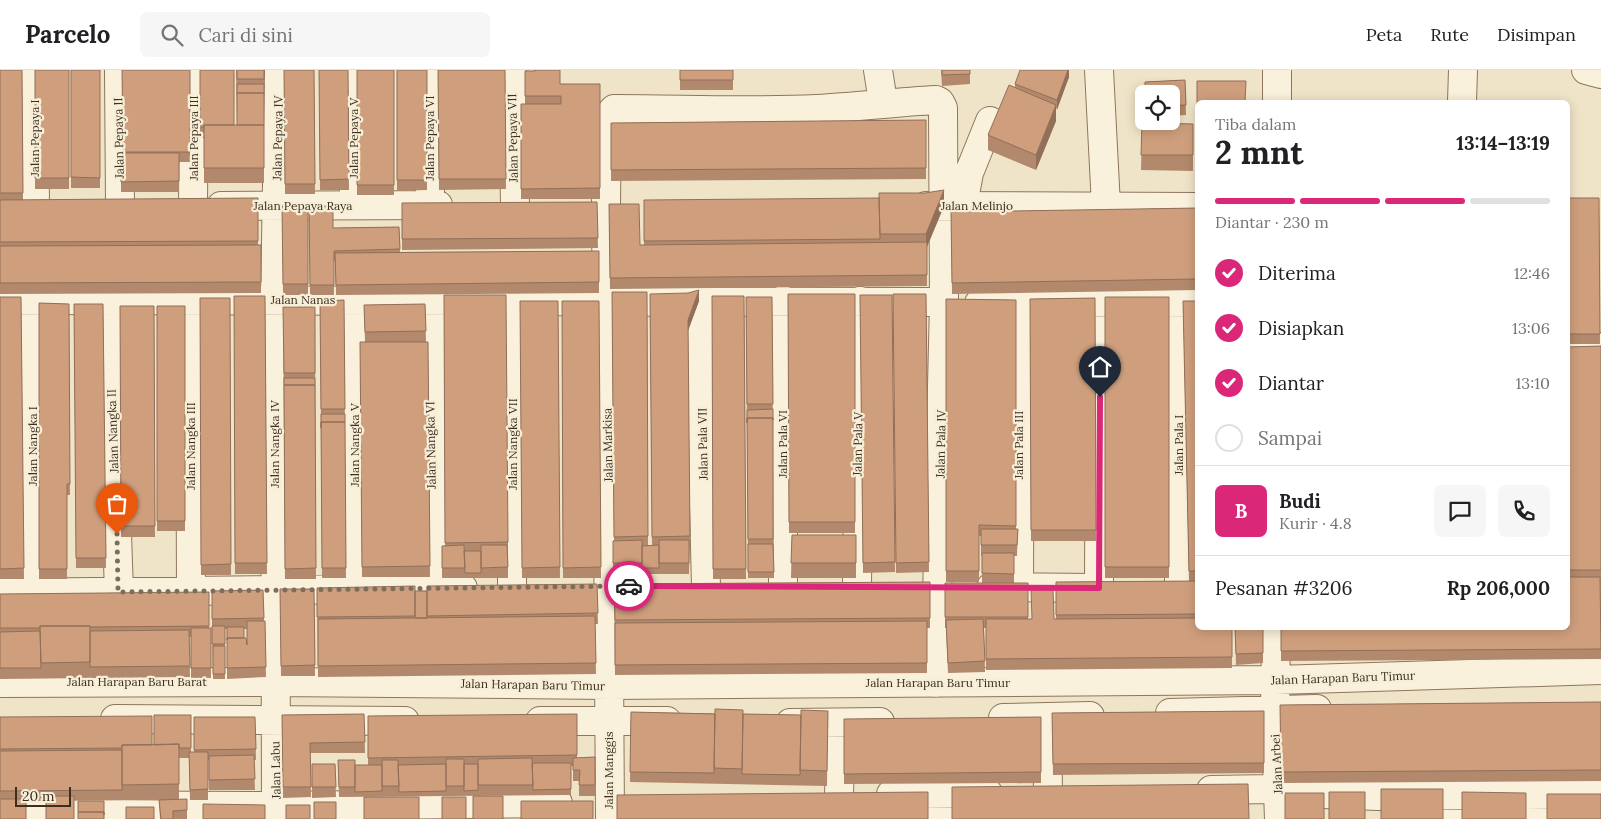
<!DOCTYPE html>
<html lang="id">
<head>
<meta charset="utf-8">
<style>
  :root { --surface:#fff; --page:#f6f6f6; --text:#202124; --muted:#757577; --line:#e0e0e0; --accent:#db2777 }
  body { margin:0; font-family:Lora,serif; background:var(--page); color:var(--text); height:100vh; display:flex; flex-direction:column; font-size:19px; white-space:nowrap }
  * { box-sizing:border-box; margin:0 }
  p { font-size:16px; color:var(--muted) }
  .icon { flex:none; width:28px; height:28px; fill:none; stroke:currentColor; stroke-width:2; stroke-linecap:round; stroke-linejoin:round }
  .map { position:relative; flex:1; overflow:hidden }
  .details { position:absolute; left:1195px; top:30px; width:375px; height:530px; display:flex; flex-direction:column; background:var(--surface); border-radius:8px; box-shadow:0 2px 12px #0003 }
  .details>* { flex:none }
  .fabs { position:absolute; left:1135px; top:15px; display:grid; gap:10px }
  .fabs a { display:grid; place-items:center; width:45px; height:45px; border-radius:8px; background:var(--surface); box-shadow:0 2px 12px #0003; font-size:25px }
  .scale { position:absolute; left:15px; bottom:12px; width:56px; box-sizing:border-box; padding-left:5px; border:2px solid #3d2e20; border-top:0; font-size:14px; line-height:18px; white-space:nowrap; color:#3d2e20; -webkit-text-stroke:4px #f7eed8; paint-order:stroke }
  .pin { position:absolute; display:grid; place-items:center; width:42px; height:42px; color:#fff; margin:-51px -21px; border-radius:50% 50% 50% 0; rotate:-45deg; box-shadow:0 0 5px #0007 }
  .pin .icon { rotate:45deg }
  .courier { position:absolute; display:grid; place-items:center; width:50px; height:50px; margin:-25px; border:4px solid #db2777; border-radius:50%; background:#fff; color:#222; box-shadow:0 1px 6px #0007 }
  .headline em { font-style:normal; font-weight:700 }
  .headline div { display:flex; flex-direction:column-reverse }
  .headline { display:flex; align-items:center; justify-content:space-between; height:85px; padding:0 20px }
  h1 { font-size:32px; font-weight:700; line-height:38px }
  .bar { display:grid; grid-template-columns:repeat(4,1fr); gap:8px 5px; align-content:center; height:60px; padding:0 20px }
  .bar i { height:6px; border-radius:4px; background:var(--line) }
  .bar .active { background:var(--accent) }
  .bar p { grid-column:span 4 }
  .line { display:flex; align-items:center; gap:12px; padding:0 20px; border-top:1px solid var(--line) }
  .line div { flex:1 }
  .round { display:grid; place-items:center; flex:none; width:52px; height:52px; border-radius:8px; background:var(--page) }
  ol { padding:0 20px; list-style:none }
  li { display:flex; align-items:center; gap:15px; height:55px }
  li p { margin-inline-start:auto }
  li .icon { padding:5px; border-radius:50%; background:var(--accent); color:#fff; stroke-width:4 }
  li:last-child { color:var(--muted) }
  li i { width:28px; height:28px; border:2px solid var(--line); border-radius:50% }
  header { display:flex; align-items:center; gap:30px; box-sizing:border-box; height:70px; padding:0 25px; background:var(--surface); border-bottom:1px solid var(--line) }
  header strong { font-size:24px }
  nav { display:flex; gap:28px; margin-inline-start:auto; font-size:18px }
  .search { width:350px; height:45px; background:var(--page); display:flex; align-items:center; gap:12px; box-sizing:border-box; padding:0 18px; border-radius:8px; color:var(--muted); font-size:19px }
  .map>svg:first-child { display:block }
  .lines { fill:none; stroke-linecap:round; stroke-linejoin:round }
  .minor-casing { stroke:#8d765c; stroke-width:30 }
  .minor { stroke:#faf1dc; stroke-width:28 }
  .wall { fill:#b2896c; fill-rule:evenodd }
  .shaded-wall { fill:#916f58 }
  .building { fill:#cf9f7d; stroke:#916f58 }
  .done { stroke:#7c6e5b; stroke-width:5; stroke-dasharray:0 9 }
  .route { stroke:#db2777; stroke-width:6 }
  .labels { text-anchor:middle; stroke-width:4.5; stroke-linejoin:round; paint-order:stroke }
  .street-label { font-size:12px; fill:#3d2e20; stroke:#f7eed8 }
</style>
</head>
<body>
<header>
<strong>Parcelo</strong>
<div class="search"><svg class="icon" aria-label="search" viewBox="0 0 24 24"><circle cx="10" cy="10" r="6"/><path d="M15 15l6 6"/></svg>Cari di sini</div>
<nav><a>Peta</a><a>Rute</a><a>Disimpan</a></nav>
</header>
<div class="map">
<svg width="1601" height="749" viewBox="0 0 1601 749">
  <rect width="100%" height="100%" fill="#f0e4c8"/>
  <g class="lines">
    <!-- minor casing -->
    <g class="minor-casing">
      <path id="minor" d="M34,0l1,137
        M119,0l1,136
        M354,0v135
        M430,0v135
        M878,0l5,32
        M1099,0l7,136
        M1277,0v32
        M1586,0l15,4
        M512,2l3,131
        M1462,32l1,-32
        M963,135l6,-32 21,-52
        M193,136l1,-136
        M221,136l217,-1
        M926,136l272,1
        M0,230l931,2
        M32,230l2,293
        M109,230l10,292
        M190,230l1,291
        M355,230l1,289
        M783,230v287
        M430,231l3,288
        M699,231l7,286
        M979,233l219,-1
        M1568,276l33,1
        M857,516l3,-285
        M991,517l102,1
        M1019,517l1,-284
        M1179,517l1,-285
        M512,518l1,-288
        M1099,518l1,-286
        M0,523l463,-5
        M1276,558l-1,81 4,110
        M0,613l275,-1 335,3 666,-5 325,-10
        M1170,643l147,-4
        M1047,647l1,75
        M1003,648l87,-2
        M115,649l290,2
        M540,651h127
        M790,653l90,-1
        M1211,720l68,-1 17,4 82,3 223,-2
        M891,724l97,-1
        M941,724l1,25
        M1457,724v25
        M1535,724l1,25
        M839,725l2,-72
        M0,735l276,1 282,-3
        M276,749l-1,-520 4,-229
        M610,749l-4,-615 1,-87 7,-8c68,0 136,3 203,0 40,-2 79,-7 119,-9l4,2 3,6 1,194 -9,381"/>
    </g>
    <!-- minor -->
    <use href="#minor" class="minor"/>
  </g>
  <!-- wall -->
  <path class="wall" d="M0,0h22l1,130 235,-2v47h3v48l-261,1z
    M35,0h34v119h-34z
    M71,0h29v118h-29z
    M122,0h68v92h-11v30h-58v-39h2z
    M200,0l34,55h3l-1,-55h28v113h-60v-45h-4z
    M284,0h30l1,124h-30z
    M319,0h29l1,120h-29z
    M357,0h37v125h-37z
    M397,0h30v120l-30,1z
    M438,0h67l1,119 -67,1z
    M534,0h26v14h40v115h-79v-95h4v-33h9z
    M680,0h53v20h-53z
    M941,0h29v14l-28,2z
    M1069,0v7l-13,33v11l-20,49 -48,-20v-15l27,-47v-4z
    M1185,10l1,35 -15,1v-22h-26v-12z
    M926,50v59l-315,2v-58z
    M1142,53l51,1v47l-52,-1z
    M1568,128h31l1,146h-32z
    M644,130l300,6 -17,41v39l-317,3 -1,-85 31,41h4z
    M597,132l1,46 -196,2v-47z
    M282,136h26v89h-25z
    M309,136l24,22 66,-1 1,25 199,-1v42l-263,2 -1,-34h-1v34h-24z
    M1198,138v82l-246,4 -1,-82z
    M612,222h35l1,254 4,-1 -2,-251 49,7 -11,29 2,206 -1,38h-76v-33h1z
    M788,224h67v239h-66z
    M893,224h33l3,278 -33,1z
    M444,225l64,247v36h-66v-32h3z
    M860,225h32l3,277 -32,1z
    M234,226h31l2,278h-32z
    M712,226h32l2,283h-33z
    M0,227h21l3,282h-24z
    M746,227h26l2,281h-26z
    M1105,227h64v281h-64z
    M200,228h30l1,277h-30z
    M1095,228l1,243h-65l-1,-242z
    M946,229l70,1v229h2l-1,27h-3v27h14v36h28v-37l133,-1 -6,-280h15v327h34v40l-246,2v-42h-2l1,44 -37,1 -2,-45h-1v-45h37v-27h-1v-20h-2v46h-33z
    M344,230l2,278h-24l-2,-277z
    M520,231h38l2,277h-38z
    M562,231h37l2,277h-38z
    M39,233l30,1 1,191h-3v84h-28z
    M74,234h29l3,264h-30z
    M425,234l1,38h2l2,235h-68l-2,-235h5l-1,-37z
    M120,236h34l1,231h-34z
    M157,236h28v225h-28z
    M283,237h32l1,272h-31z
    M1601,276v313l-320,2v-33h287v-281z
    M792,465h64v43h-65z
    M930,512v46h-3v45l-312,2 -1,-91z
    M597,514l1,40h-3l1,50 -278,3 -1,-89 98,3z
    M280,519h34l1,87h-34z
    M263,520l1,31h1l1,56 -39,2v-50h-2v50h-12l-1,-53v-35zM244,559h3v16l-3,-7z
    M209,522v36h2v50h-20v-41h-2l1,40 -190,2v-85z
    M1235,558h28v35l-27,2z
    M1601,632v79l-320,2 -1,-78z
    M828,641l-1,75 -197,-4 1,-70 170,3z
    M1264,641v62l-211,2 -1,-62z
    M364,644l1,39h-55l1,44 -28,1 -1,-83z
    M577,644v44l18,-1v39h-16v-15h-6v-15h-2v29l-232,2 -1,-37 17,5h13v-49z
    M191,645v37h3v-35h61l1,43h-2l1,30h-46v-30h-1v40h-18l-1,-42h-10v42l8,-1v20h-27l-1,-19h2l-135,1 -26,18v-102l152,28h2z
    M1041,647v66l-197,1v-65z
    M312,694h23l1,33 -24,1z"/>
  <!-- shaded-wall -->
  <path class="shaded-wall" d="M1068,0h1v7l-12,33v-10z
    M1056,35v16l-20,49v-15z
    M944,120v16l-18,43v-15z
    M699,220v11l-11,30v-11z"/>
  <!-- building -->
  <path class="building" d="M0,0h22l1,123h-23z
    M35,0h34v108h-34z
    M71,0h29v108l-29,-1z
    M122,0h68v82h-67z
    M200,0h34v55h-30v2h-4z
    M237,0h27v9h-27z
    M284,0h30l1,114h-30z
    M319,0h29l1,109 -29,1z
    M357,0h37v115h-37z
    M397,0h30v110h-30z
    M438,0h67l1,109h-67z
    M535,0h25v14h40v104l-79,1v-85h40v-8h-36v-25h10z
    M680,0h53v10h-53z
    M942,0h28v4l-28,1z
    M1020,0h48l-11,30 -42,-16z
    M1185,10l1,25 -15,1v-12h-26v-12z
    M1197,11h49l-1,21h-47l-1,10z
    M237,14h27v9h-27z
    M1009,15l47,20 -20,50 -48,-20z
    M237,23h27v32h-27z
    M926,50v48l-315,2v-47z
    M1142,53l51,1v31h-52z
    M204,55h60v43h-60z
    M121,83h58v28l-58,1z
    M944,120l-18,44h-46l-1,-41h46z
    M258,128v43l-258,1v-42z
    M879,128l1,41 -236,2v-41z
    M1568,128h31l1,136h-32z
    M597,132l1,36 -196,1v-36z
    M609,134h30l1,41 287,-3v33l-317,3z
    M282,136h26v78h-25z
    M309,136h24v22l66,-1 1,22 -66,2v34h-24z
    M1198,138v71l-246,4 -1,-71z
    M261,175v37l-261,1v-37z
    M599,181v31l-263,3 -1,-32z
    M699,220l-11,30 2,216 -38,1 -2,-243 38,-1z
    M612,222h35l1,244 -34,1z
    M788,224h67v228h-66z
    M893,224h33l3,268 -33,1z
    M444,225h62l2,247 -63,1z
    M860,225h32l3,267 -32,1z
    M234,226h31l2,267h-32z
    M712,226h32l2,273h-33z
    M0,227h21l3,271 -24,1z
    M746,227h26l1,107h-26z
    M1105,227h64v270h-64z
    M200,228h30l1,266 -30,1z
    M1095,228l1,232h-65l-1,-231z
    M946,229l70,1v226l-37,-1v46h-33z
    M344,230l1,109h-24l-1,-108z
    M520,231h38l2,266 -38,1z
    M562,231h37l2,266 -38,1z
    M1183,231h15v270h-9z
    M39,233l30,1 1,180h-3v85h-28z
    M74,234h29l3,254h-30z
    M425,234l1,27 -61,1 -1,-27z
    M120,236h34l1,220h-34z
    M157,236h28v215h-28z
    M283,237h32v66h-31z
    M360,272h68l2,224 -68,1z
    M1601,276v224h-33v-223z
    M284,308h31v7h-31z
    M284,315h31l1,183 -31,1z
    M773,339v11v-2h-26v5v-13z
    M321,344h24v8h-24v6z
    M747,348h26v121h-25z
    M321,352h24l1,146h-24z
    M981,459h37l-1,16h-36z
    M792,465h64v28h-65z
    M642,470v23h-29v-22z
    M659,470h30v23h-30z
    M748,474h25l1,28h-26z
    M464,475l1,23h-23v-22z
    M481,475h26l1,22 -27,1z
    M659,475v23h-17v-22z
    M464,481h17v22h-16z
    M982,483h32v21l-32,-1z
    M1568,507h32l1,72 -320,2v-23h287z
    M1198,511v33l-142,1v-33z
    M930,512v36l-315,2 -1,-36z
    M945,513h83v34h-83z
    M597,514l1,29 -171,3v-30z
    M415,516v30l-98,1v-29z
    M280,519h34l1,76 -34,1z
    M1053,519l1,30 144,-1v10h34v29l-246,2v-40h46l-1,-29z
    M263,520l1,28 -52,1v-28z
    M415,521h12v27h-12z
    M209,522v34l-119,1v-1h-50v2h-40v-34z
    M595,546l1,47 -278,3v-47z
    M983,549l2,42 -37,2 -2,-43z
    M247,551h18l1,46 -39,1v-30h19l1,7z
    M927,551v42l-312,2v-42z
    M40,556h50v36l-49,1z
    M212,556h13v18h-13z
    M227,557h17v11h-17v2z
    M191,558h20v40h-20z
    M1235,558h28v25l-27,1z
    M189,560l1,36 -100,1v-36z
    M40,561l1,37h-41v-36z
    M213,576h12v28h-12z
    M1601,632v68l-320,2 -1,-67z
    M715,639l28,1 -1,59 -28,-1z
    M801,640l27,1 -1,60 -27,-1z
    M1264,641v52l-211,1 -1,-51z
    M631,642l84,2 -1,59 -84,-1z
    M364,644l1,28 -55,1 1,44h-28l-1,-72z
    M577,644v41l-209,3v-42z
    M743,644l58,1 -1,60 -58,-1z
    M154,645h37v33h-12v-4l-25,1z
    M152,646v29h-30v3l-122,1v-32z
    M194,647h61l1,32 -62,1z
    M1041,647v55l-197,2v-55z
    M179,674v40l-57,1v-40z
    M122,680v40l-122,1v-40z
    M189,682h19v37l-18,1z
    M254,685l1,24 -46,1v-24z
    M595,687v28h-16l1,-15h-7v-12z
    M532,688l1,27h-55v-26z
    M446,689h18v27h-18z
    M338,690h17v27h-16z
    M382,690h16l1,26h-17z
    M532,693h39v26l-38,1z
    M312,694h23l1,23h-24z
    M446,694v27l-47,1 -1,-27z
    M464,694h14v26l-14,1z
    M355,695h27v26l-27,1z
    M1248,714l1,35h-297v-32z
    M1381,719h62v30h-62z
    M928,722v27h-311v-24z
    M1329,722h36v27h-36z
    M1462,722l64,1v26h-64z
    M1285,723h39v26h-39z
    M1547,724h54v25h-54z
    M46,726h28v23h-28z
    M473,726h30v23h-30z
    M364,727h55v22h-55z
    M442,727h24v22h-24z
    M0,729h26v20h-26z
    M187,729v11l-14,1v8h-12l-2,-19z
    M78,731h26v14v-3h-26z
    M521,731h72v18h-72z
    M314,732h22v17h-22z
    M203,734l62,1v14h-62z
    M286,735h24v14h-24z
    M126,737h28v12h-28z
    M78,742h26v7h-26z"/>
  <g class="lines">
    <!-- done -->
    <path class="done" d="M117,464l1,58 511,-6"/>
    <!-- route -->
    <path class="route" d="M629,516l470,2 1,-191"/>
  </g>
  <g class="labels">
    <!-- street labels -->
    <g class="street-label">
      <text transform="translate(35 68) rotate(-90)" y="4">Jalan Pepaya I</text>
      <text transform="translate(119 68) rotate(-91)" y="4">Jalan Pepaya II</text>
      <text transform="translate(194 68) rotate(-90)" y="4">Jalan Pepaya III</text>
      <text transform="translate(278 68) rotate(-89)" y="4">Jalan Pepaya IV</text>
      <text transform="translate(354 68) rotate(-90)" y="4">Jalan Pepaya V</text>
      <text transform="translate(430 68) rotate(-90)" y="4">Jalan Pepaya VI</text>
      <text transform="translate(513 68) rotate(-91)" y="4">Jalan Pepaya VII</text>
      <text x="303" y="140">Jalan Pepaya Raya</text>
      <text x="977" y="140">Jalan Melinjo</text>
      <text x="303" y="234">Jalan Nanas</text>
      <text transform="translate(113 361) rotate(-92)" y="4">Jalan Nangka II</text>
      <text transform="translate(275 374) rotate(-90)" y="4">Jalan Nangka IV</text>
      <text transform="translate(513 374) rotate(-90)" y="4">Jalan Nangka VII</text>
      <text transform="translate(703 374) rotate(-91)" y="4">Jalan Pala VII</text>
      <text transform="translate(783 374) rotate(-90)" y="4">Jalan Pala VI</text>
      <text transform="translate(858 374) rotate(-89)" y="4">Jalan Pala V</text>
      <text transform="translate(941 374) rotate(-89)" y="4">Jalan Pala IV</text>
      <text transform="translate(355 375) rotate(-90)" y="4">Jalan Nangka V</text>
      <text transform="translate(431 375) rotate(-91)" y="4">Jalan Nangka VI</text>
      <text transform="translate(608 375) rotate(-91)" y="4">Jalan Markisa</text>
      <text transform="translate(1019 375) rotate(-90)" y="4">Jalan Pala III</text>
      <text transform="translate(1179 375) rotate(-90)" y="4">Jalan Pala I</text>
      <text transform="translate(33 376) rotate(-90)" y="4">Jalan Nangka I</text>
      <text transform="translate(191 376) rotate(-90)" y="4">Jalan Nangka III</text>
      <text transform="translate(1343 608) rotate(-2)" y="4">Jalan Harapan Baru Timur</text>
      <text x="137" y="616">Jalan Harapan Baru Barat</text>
      <text x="938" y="617">Jalan Harapan Baru Timur</text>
      <text transform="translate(533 615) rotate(1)" y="4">Jalan Harapan Baru Timur</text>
      <text transform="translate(1277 694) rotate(-93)" y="4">Jalan Arbei</text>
      <text transform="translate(276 700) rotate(-91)" y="4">Jalan Labu</text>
      <text transform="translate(609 700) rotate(-90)" y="4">Jalan Manggis</text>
    </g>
  </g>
</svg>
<div class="fabs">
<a><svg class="icon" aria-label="locate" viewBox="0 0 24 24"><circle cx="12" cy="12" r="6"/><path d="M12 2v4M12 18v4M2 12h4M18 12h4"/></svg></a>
</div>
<div class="scale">20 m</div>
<div class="pin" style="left:117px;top:464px;background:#ea580c"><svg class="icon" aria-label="bag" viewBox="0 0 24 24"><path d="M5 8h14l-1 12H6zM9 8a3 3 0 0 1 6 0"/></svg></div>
<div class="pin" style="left:1100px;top:327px;background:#1f2937"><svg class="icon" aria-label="home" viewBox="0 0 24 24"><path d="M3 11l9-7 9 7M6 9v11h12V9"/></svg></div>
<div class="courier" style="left:629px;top:516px"><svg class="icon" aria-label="car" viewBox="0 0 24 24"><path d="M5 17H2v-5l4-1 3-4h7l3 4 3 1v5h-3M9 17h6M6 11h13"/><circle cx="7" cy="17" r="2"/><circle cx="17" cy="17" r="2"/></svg></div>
<section class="details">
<div class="headline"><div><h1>2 mnt</h1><p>Tiba dalam</p></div><em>13:14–13:19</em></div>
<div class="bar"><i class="active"></i><i class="active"></i><i class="active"></i><i></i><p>Diantar · 230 m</p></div>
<ol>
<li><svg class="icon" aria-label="check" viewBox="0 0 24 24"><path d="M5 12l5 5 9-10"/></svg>Diterima<p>12:46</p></li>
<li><svg class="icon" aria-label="check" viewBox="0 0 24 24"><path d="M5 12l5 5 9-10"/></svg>Disiapkan<p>13:06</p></li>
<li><svg class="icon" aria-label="check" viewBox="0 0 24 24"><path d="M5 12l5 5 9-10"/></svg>Diantar<p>13:10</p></li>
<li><i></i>Sampai</li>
</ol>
<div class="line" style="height:90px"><b class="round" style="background:var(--accent);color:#fff">B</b><div><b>Budi</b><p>Kurir · 4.8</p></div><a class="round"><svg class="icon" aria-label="chat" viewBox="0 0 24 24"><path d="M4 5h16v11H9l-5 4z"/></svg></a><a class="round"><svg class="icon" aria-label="phone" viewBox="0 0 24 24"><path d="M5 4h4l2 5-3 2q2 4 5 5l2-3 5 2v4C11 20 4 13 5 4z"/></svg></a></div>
<div class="line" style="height:65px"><div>Pesanan #3206</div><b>Rp 206,000</b></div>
</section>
</div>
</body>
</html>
